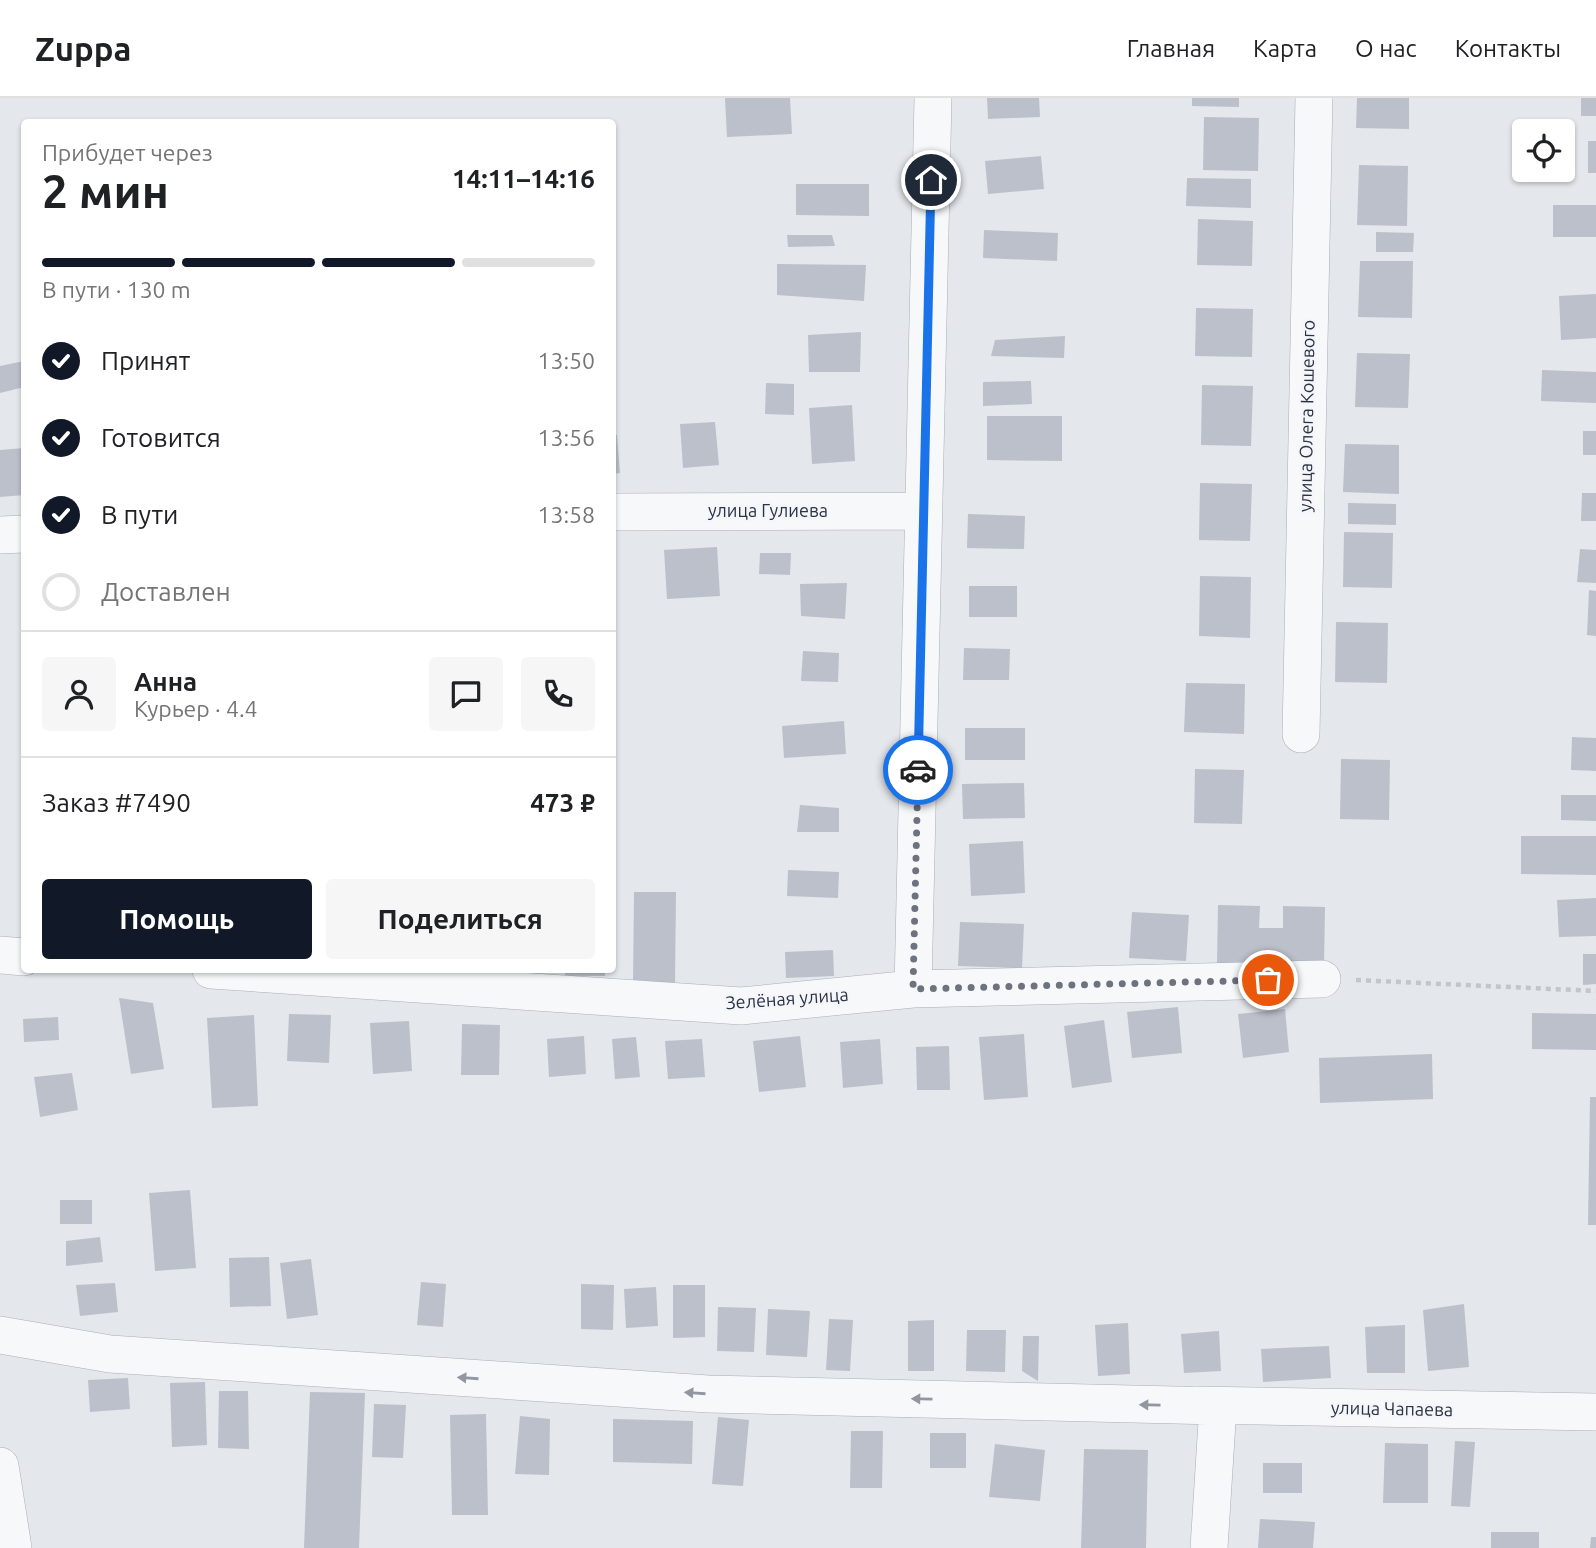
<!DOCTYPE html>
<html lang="ru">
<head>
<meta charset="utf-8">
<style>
  :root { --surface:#fff; --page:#f6f6f6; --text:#202124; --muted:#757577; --line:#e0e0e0; --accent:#111827 }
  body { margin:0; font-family:Ubuntu,sans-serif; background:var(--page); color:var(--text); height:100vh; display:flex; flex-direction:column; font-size:26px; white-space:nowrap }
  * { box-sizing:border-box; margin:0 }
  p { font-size:23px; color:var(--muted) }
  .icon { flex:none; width:38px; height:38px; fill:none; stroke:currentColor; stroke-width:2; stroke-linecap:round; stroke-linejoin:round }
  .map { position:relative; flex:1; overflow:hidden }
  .sheet { position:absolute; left:21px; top:21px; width:595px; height:854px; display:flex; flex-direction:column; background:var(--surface); border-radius:7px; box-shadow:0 2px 5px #0004 }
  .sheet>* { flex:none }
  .tools { position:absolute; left:1512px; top:21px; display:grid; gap:14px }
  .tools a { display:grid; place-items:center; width:63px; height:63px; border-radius:7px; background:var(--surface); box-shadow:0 2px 5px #0004; font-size:35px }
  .pin { position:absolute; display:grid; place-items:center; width:60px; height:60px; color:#fff; margin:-30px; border:4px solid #fff; border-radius:50%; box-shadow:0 2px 7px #0007 }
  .courier { position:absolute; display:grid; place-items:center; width:70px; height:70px; margin:-35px; border:5px solid #1a73e8; border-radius:50%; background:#fff; color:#222; box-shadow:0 2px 9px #0007 }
  .summary em { font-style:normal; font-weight:700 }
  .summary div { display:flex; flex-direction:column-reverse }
  .summary { display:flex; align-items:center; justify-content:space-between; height:119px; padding:0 21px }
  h1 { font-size:46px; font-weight:700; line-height:52px }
  .bar { display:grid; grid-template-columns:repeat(4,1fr); gap:10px 7px; align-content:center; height:84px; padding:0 21px }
  .bar i { height:9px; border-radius:5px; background:var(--line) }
  .bar .on { background:var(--accent) }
  .bar p { grid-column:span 4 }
  .line { display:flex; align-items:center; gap:18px; padding:0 21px; border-top:2px solid var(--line) }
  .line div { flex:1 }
  .round { display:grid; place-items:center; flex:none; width:74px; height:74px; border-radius:7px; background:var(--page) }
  ol { padding:0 21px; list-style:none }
  li { display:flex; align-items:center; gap:21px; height:77px }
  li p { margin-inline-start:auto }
  li .icon { padding:7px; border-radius:50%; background:var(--accent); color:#fff; stroke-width:4 }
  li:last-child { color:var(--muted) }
  li i { width:38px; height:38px; border:4px solid var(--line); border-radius:50% }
  .cta { display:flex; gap:14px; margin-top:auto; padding:14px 21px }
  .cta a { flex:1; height:80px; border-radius:7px; background:var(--accent); color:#fff; font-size:28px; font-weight:700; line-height:80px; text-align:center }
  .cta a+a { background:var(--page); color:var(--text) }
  header { display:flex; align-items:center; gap:42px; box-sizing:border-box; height:98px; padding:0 35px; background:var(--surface); border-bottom:2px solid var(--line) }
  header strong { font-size:33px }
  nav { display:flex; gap:38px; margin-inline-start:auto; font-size:24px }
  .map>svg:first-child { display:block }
  .building { fill:#bbc0ca }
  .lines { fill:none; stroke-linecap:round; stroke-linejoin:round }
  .minor-casing { stroke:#a9aeb7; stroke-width:38 }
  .path { stroke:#c2c5cb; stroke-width:4.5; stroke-dasharray:5 5; stroke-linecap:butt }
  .minor { stroke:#f7f8fa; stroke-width:37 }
  .oneway { fill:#9196a0 }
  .done { stroke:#6c737f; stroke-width:7; stroke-dasharray:0 12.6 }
  .route { stroke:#1a73e8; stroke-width:9 }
  .labels { text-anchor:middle; stroke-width:5; stroke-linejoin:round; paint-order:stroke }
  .street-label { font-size:18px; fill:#2b3445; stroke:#f4f6f9 }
</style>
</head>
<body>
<header>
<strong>Zuppa</strong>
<nav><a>Главная</a><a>Карта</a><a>О нас</a><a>Контакты</a></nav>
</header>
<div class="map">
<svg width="1596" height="1450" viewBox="0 0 1596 1450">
  <rect width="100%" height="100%" fill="#e4e7ec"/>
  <!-- building -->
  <path class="building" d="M725,0h65l2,36 -65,3z
    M987,0h52l1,19 -52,2z
    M1192,0h47v9l-47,-1z
    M1357,0h52v31l-53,-1z
    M1581,0h15v18h-15z
    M1204,19l55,1 -1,53 -55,-1z
    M1588,43h8v32h-8z
    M1041,58l3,33 -56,5 -3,-33z
    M1359,67l49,1 -1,60 -50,-1z
    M1187,80l64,1v29l-65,-2z
    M796,86h73v32l-73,-1z
    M1553,107h43v32h-43z
    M1198,121l55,2 -1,45 -55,-1z
    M984,132l74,3 -1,28 -74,-3z
    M1376,134l38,1 -1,19h-37z
    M787,137h45l3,11 -47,1z
    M1360,163h53l-1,57 -54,-1z
    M777,166l89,1 -2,36 -87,-6z
    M1596,196v44l-35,2 -2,-44z
    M1196,210l57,1 -1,48 -57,-1z
    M861,234l-1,40h-51l-1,-37z
    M1065,238l-1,22 -73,-2 4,-16z
    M1357,255l53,1 -2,54 -53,-1z
    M24,263v26l-24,6v-27z
    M1542,272l54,2v31l-55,-2z
    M1031,283l1,23 -49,2v-24z
    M766,285l28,1v31l-29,-1z
    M1202,287l51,1 -2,60 -50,-1z
    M852,307l3,56 -43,3 -3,-56z
    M987,318h75v45l-75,-1z
    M715,324l4,43 -36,3 -3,-44z
    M1583,333h13v24h-13z
    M612,337h5l3,38 -8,1z
    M1345,346l54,1v49l-56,-2z
    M24,350v47l-24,2v-47z
    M1200,385l52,1 -2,57 -51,-1z
    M1582,395h14v28h-15z
    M1348,405l48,1v21l-48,-1z
    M968,416l57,2 -1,33 -57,-1z
    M1344,434l49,1 -1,55 -49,-1z
    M717,449l3,49 -53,3 -3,-49z
    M1580,451l16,1v33l-19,-1z
    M760,455h31l-1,22 -31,-1z
    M1200,478l51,1 -1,61 -51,-2z
    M847,485l-2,36 -44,-3 -1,-32z
    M969,488h48v31h-48z
    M1589,492l7,1v45l-9,-1z
    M1336,524l52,1 -1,60 -52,-1z
    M964,550l46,1 -1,31h-46z
    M803,553l36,2 -1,29 -37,-1z
    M1186,585l59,1 -1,50 -60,-2z
    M844,623l2,33 -62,4 -2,-32z
    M965,630h60v32h-60z
    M1572,639l24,1v33l-25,-1z
    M1341,661l49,1 -1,60 -49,-1z
    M1195,671l49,1 -2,54 -48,-1z
    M1024,685l1,35 -62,1 -1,-35z
    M1561,697h35v26l-35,-1z
    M800,707l39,3v24h-42z
    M1521,738h75v39l-75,-1z
    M1023,743l2,52 -54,3 -2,-52z
    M788,772l51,2 -1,26 -51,-2z
    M634,794h42l-1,91 -42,-1z
    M1596,800v38l-37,1 -2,-37z
    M1218,807l42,1 -1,22h24v-22l42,1 -1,59 -107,-2z
    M1132,814l57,3 -3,46 -57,-3z
    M960,824l64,2 -2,44 -64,-2z
    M833,852l1,26 -48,2 -1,-26z
    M1583,856h13v30l-13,1z
    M565,872h40v6h-40z
    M119,900l34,5 11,66 -33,5z
    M1178,909l4,46 -50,5 -5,-46z
    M1285,911l4,43 -46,6 -5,-44z
    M1532,915l64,1v36l-64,-1z
    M289,916l42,1 -2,48 -42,-2z
    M254,917l4,91 -46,2 -5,-90z
    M58,919l1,23 -35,2 -1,-23z
    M1104,922l8,62 -40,6 -8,-62z
    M409,923l3,50 -39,3 -3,-51z
    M462,926l38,1 -1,50h-38z
    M1024,936l4,63 -44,3 -5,-63z
    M584,938l2,38 -37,3 -2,-38z
    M800,938l6,51 -47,5 -6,-51z
    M636,939l4,40 -25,2 -3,-40z
    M702,941l3,38 -37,2 -3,-38z
    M880,941l3,45 -40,4 -3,-46z
    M949,948l1,44h-33l-1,-43z
    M1432,956l1,45 -113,4 -1,-45z
    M72,975l6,37 -38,7 -6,-40z
    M1590,999h6v128h-8z
    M190,1092l6,78 -41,3 -6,-78z
    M60,1102h32v24h-32z
    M100,1139l3,25 -37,4v-25z
    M269,1159l2,49 -41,1 -1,-49z
    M311,1161l7,56 -31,4 -7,-56z
    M421,1184l25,2 -3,43 -26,-2z
    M115,1185l3,29 -38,4 -4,-31z
    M581,1186l33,1 -1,45 -32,-1z
    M673,1187h32v52l-32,1z
    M656,1189l2,39 -32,2 -2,-39z
    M1464,1206l5,63 -41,4 -5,-61z
    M718,1209l38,1 -2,44 -37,-1z
    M768,1211l42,2 -3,46 -41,-2z
    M829,1221l24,1 -3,51 -24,-1z
    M934,1222v51h-26v-50z
    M1128,1225l2,51 -32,2 -3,-51z
    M1405,1227v48h-38l-2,-46z
    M967,1232h39l-1,42 -39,-1z
    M1219,1233l2,40 -37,2 -3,-39z
    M1023,1238h16l-1,45 -16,-10z
    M1329,1248l2,32 -68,4 -2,-33z
    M128,1280l2,31 -40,3 -2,-32z
    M205,1284l2,63 -35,2 -2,-64z
    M219,1293h29l1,58 -31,-1z
    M310,1294l55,1 -6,155h-55z
    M374,1306l32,1 -3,53 -31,-1z
    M486,1316l2,101h-36l-2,-100z
    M520,1318l30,3 -1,56 -34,-1z
    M718,1319l31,3 -6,66 -31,-2z
    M613,1321l80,2 -1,43 -79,-2z
    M851,1333h32l-1,57h-32z
    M930,1335h36v35h-36z
    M1455,1343l20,1 -5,65 -19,-1z
    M1385,1345l43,1v59h-45z
    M995,1346l50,6 -5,51 -51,-4z
    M1084,1351l64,1 -2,98h-65z
    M1263,1365h39v30h-39z
    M1260,1421l55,3 -2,26h-55z
    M1491,1434h48v16h-48z
    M1591,1439h5v11h-6z"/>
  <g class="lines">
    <!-- minor casing -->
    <g class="minor-casing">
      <path id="minor" d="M612,414l312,-1
        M0,437l24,-1
        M1301,636l13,-636
        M0,857l24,2
        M211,872l530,36 172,-17 409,-10
        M913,891l20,-891
        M0,1237l110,19 598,40 510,12 -9,142
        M1195,1307l401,7
        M0,1368l13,82"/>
    </g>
    <!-- path -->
    <path class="path" d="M1356,882l240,11"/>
    <!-- minor -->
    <use href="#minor" class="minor"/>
  </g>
  <!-- one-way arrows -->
  <defs><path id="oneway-solid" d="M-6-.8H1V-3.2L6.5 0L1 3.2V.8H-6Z" transform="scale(1.75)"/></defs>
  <g class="oneway">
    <use href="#oneway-solid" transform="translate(468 1280) rotate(-176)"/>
    <use href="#oneway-solid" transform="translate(695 1295) rotate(-176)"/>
    <use href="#oneway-solid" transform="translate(922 1301) rotate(-179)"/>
    <use href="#oneway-solid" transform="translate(1150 1307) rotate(-179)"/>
  </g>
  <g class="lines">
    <!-- done -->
    <path class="done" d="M918,672l-5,219 355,-9"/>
    <!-- route -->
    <path class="route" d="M918,672l13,-590"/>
  </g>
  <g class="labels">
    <!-- street labels -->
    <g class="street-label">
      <text transform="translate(1307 318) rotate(-89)" y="6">улица Олега Кошевого</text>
      <text x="768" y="419">улица Гулиева</text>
      <text transform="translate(787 901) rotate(-4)" y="6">Зелёная улица</text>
      <text transform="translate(1392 1311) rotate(1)" y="6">улица Чапаева</text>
    </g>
  </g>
</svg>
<div class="tools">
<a><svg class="icon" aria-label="locate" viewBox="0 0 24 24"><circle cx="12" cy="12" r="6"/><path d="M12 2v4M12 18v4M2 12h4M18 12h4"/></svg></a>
</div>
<div class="pin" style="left:1268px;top:882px;background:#ea580c"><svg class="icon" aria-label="bag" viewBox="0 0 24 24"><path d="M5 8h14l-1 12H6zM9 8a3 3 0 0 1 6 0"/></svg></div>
<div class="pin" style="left:931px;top:82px;background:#1f2937"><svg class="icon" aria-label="home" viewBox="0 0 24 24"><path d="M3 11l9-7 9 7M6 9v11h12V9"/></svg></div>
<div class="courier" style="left:918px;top:672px"><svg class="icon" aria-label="car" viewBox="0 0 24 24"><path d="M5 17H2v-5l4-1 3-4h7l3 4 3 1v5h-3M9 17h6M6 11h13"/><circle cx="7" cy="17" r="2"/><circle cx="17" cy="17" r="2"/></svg></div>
<section class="sheet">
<div class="summary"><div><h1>2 мин</h1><p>Прибудет через</p></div><em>14:11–14:16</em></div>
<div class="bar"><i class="on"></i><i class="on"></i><i class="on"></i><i></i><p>В пути · 130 m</p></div>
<ol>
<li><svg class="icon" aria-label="check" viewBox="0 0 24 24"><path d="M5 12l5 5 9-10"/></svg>Принят<p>13:50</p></li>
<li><svg class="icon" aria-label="check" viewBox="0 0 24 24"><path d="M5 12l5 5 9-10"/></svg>Готовится<p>13:56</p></li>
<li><svg class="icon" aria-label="check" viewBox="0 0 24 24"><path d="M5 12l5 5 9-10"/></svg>В пути<p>13:58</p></li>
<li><i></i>Доставлен</li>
</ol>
<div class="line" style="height:126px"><a class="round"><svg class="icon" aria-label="person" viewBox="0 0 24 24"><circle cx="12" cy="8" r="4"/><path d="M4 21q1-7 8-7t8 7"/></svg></a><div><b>Анна</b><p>Курьер · 4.4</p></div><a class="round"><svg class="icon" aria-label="chat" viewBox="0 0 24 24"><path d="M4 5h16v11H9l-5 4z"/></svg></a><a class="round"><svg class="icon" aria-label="phone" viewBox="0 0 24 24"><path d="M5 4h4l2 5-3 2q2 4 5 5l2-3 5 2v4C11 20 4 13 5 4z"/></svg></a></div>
<div class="line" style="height:91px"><div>Заказ #7490</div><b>473 ₽</b></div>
<div class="cta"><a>Помощь</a><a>Поделиться</a></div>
</section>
</div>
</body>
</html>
